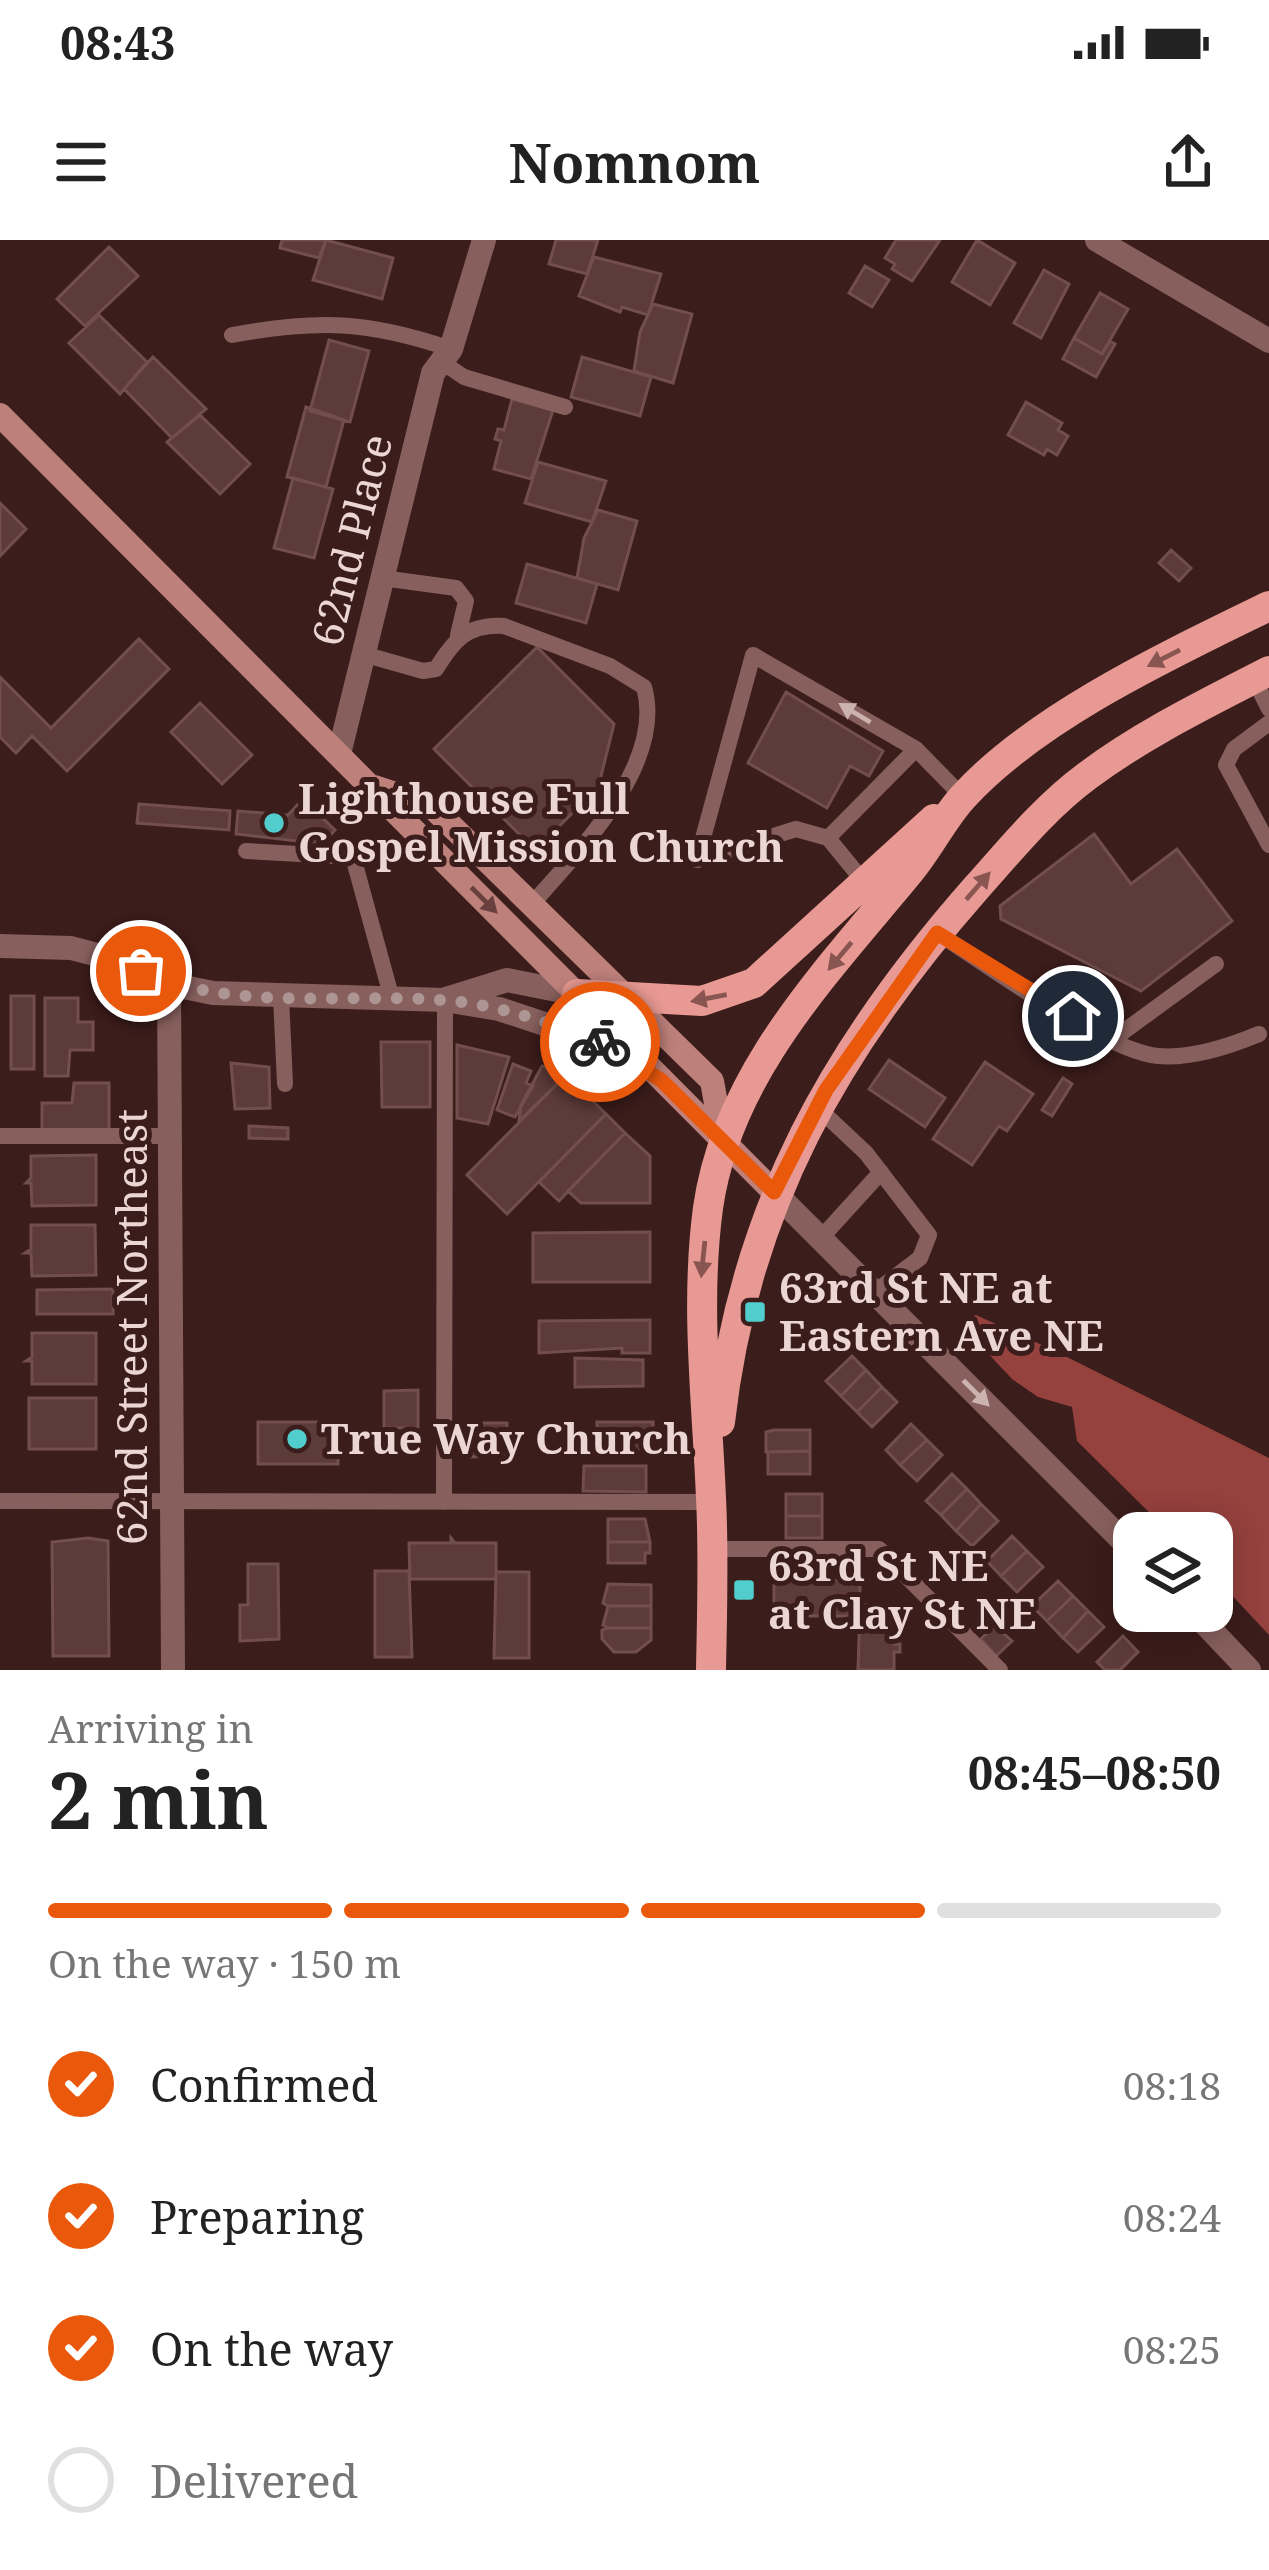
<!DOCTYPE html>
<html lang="en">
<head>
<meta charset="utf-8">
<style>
  :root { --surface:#fff; --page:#f6f6f6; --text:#222; --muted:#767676; --line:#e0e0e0; --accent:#ea580c }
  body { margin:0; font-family:"Noto Serif",serif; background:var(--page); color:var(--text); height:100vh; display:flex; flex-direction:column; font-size:45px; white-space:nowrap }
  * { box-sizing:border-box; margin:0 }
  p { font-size:39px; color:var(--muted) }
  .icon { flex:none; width:66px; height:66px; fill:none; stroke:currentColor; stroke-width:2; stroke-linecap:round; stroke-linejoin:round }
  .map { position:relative; height:1430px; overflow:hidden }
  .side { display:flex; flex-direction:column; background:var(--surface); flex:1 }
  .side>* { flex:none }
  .fabs { position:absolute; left:1113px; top:1272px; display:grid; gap:24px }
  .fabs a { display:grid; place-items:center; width:120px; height:120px; border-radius:24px; background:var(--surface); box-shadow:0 6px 30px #0003; font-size:60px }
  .pin { position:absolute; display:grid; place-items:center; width:102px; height:102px; color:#fff; margin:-51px; border:6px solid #fff; border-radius:50%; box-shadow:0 3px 12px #0007 }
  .courier { position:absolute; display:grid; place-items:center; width:120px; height:120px; margin:-60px; border:9px solid #ea580c; border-radius:50%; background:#fff; color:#222; box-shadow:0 3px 15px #0007 }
  .overview em { font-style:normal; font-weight:700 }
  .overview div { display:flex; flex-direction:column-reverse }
  .overview { display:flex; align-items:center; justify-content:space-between; height:204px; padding:0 48px }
  h1 { font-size:78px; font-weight:700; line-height:90px }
  .bar { display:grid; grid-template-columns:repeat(4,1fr); gap:18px 12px; align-content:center; height:144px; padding:0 48px }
  .bar i { height:15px; border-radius:9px; background:var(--line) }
  .bar .on { background:var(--accent) }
  .bar p { grid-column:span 4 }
  ol { padding:0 48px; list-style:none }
  li { display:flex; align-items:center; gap:36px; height:132px }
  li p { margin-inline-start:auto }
  li .icon { padding:12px; border-radius:50%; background:var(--accent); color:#fff; stroke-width:4 }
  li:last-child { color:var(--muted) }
  li i { width:66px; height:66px; border:6px solid var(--line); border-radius:50% }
  .status { display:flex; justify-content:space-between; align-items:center; height:84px; padding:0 60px; background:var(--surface); direction:ltr }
  .status svg { height:33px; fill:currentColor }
  header { display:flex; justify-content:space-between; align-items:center; height:156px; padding:0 48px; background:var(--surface); font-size:54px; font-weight:700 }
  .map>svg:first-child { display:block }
  .forest { fill:#95413e }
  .building { fill:#5d3b39; stroke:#724f4d; stroke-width:3 }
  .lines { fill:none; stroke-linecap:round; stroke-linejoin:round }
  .lane { stroke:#87605d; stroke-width:16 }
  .street { stroke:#87605d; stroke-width:24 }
  .secondary { stroke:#be807b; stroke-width:24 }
  .primary { stroke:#e89993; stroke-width:30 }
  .oneway { fill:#895551 }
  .oneway2 { fill:#cdb3b0 }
  .oneway3 { fill:#69403d }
  .done { stroke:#ad9593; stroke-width:12; stroke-dasharray:0 21.6 }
  .route { stroke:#ea580c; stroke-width:15 }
  .poi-dot { fill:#52cdce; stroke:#3b1d1b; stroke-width:4.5 }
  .labels { text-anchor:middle; stroke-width:10; stroke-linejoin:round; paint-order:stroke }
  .street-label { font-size:42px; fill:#ebd6d4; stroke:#3b1d1b }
  .poi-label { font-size:42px; font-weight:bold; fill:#ebd6d4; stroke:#3b1d1b; text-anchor:start }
</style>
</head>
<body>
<div class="status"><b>08:43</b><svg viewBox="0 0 49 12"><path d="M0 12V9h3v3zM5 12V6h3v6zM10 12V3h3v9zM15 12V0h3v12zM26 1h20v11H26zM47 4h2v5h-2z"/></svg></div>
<header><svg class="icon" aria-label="menu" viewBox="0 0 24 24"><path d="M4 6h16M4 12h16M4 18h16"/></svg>Nomnom<svg class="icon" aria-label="share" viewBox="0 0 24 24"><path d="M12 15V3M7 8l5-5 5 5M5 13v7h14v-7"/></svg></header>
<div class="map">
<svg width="1269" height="1430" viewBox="0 0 1269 1430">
  <rect width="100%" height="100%" fill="#3b1d1b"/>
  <!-- forest -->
  <path class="forest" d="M976,1075l66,30 7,12h18l202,101v177l-57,-61v-41h-42l-93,-92 -5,-34 -34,-10 -26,-18 -46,-49 2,-12z"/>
  <!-- building -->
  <path class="building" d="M282,0h44l-7,18 -39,-10z
    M326,0l67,18 -11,41 -69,-19z
    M556,0h42l-11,34 -38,-10z
    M896,0h44l-28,41 -20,-12 3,-5 -10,-6z
    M977,0l38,23 -25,42 -38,-23z
    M109,7l29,29 -53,50 -28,-27z
    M594,17l67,17 -13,41 -26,-8 -2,5 -41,-16z
    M865,26l24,14 -17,27 -23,-14z
    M1044,30l25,14 -28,54 -27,-15z
    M1100,53l28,16 -26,45 -28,-16z
    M653,64l39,10 -19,69 -39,-12 6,-39z
    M99,75l48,47 -27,32 -51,-51z
    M1074,98l28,16 8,-13 5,3 -19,33 -33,-18z
    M329,100l40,11 -19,71 -40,-11z
    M153,117l53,52 -34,29 -48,-49z
    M582,117l69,20 -11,39 -69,-19z
    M512,159l41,11 -22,69 -37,-10 7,-28 -6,-2 3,-10 6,1z
    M1026,162l36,21 -4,7 10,6 -11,19 -10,-6 -3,6 -36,-20z
    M306,167l38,13 -18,67 -39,-10z
    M200,175l50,49 -30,30 -53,-52z
    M538,222l68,19 -14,41 -67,-19z
    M293,238l40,11 -19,69 -40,-10z
    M0,263l26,26 -26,27z
    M598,270l39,11 -19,69 -41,-12 7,-40z
    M1171,310l20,18 -12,13 -20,-18z
    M527,324l70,20 -11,39 -70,-20z
    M139,399l30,30 -102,102 -35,-35 -16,17 -16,-16v-60l51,51z
    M537,407l77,77 -16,64 -63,62 -101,-101z
    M786,452l97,59 -14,25 -19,-10 -23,42 -79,-45z
    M200,463l52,52 -30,29 -51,-52z
    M303,559l32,31 -13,14 -86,-10 2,-23 50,4z
    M139,564l91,7 -1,19 -92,-7z
    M1094,594l37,50 46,-35 55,72 -91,70 -140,-72 -1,-13z
    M11,756h23v73h-23z
    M45,758h33v24h15v28h-23l-2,26h-23z
    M381,802h49v65h-48z
    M457,805l52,12 -21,67 -31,-6z
    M889,820l56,38 -20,29 -56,-38z
    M985,822l48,32 -26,37 -8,-5 -27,39 -39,-26z
    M231,823l38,4 1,41 -35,1z
    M513,824l18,7 -5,12 7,3 -18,31 -18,-7z
    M542,826l24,9 -47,46 2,-16z
    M566,835l40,39 -99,100 -40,-39z
    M1063,838l9,6 -20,32 -10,-6z
    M74,843h35v48h-67v-28h30z
    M606,874l19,19 -66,68 -20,-19z
    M249,886l39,2v11l-39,-1z
    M625,893l25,23v47h-69l-13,-12z
    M96,915v50l-64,1 -1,-23h-5l5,-5v-22z
    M31,985h64l1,50 -64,1 -1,-23h-6l6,-4z
    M650,992v50h-117v-49z
    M113,1049v25h-76v-24z
    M650,1080v33h-28v-5l-83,5v-32z
    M32,1093h64v51h-64v-23h-6l6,-4z
    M852,1116l14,14 -25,26 -15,-15z
    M575,1118l68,2v26l-68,1z
    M866,1130l16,17 -25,25 -16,-16z
    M882,1147l15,15 -25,25 -15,-15z
    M418,1150v38h-34v-37z
    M29,1158h67v51h-67z
    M258,1182h80v42h-80z
    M597,1182h56v27h-56z
    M467,1183h40v33l-40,1z
    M911,1184l16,16 -27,25 -14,-15z
    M774,1190h36v21l-44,1v-20z
    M927,1200l15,15 -25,26 -17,-16z
    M810,1211v23h-42v-22z
    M584,1226h62v26l-63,-1z
    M952,1234l15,15 -26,26 -15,-14z
    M967,1249l14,15 -25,27 -15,-16z
    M786,1254h36v22h-36z
    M981,1264l17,17 -26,25 -16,-15z
    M786,1276h36v22h-36z
    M608,1279h37l5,23h-42z
    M1012,1296l15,15 -26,25 -14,-15z
    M88,1298l20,3 1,115h-56l-1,-114z
    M451,1298l4,5h41v36h-86l-1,-36h42z
    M608,1302h42v11h-5v10h-37z
    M1027,1311l16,16 -26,25 -16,-16z
    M248,1324h30l1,75 -39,2v-36h8z
    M375,1331h34l3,86h-37z
    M496,1332h33v86h-35z
    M774,1340h86v36h-86z
    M1058,1341l15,15 -26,25 -15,-15z
    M608,1344l43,1v21h-43l-5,-3z
    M1073,1356l15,15 -25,27 -16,-17z
    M1020,1360l5,7 -23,25 10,9 -16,15 -15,-17z
    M860,1365h34v39h6v8h-6v18h-36z
    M608,1366h43v22h-43l-5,-3z
    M1088,1371l16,16 -26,25 -15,-14z
    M651,1388v12l-15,12h-22l-12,-13v-9l6,-2z
    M1123,1396l15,16 -18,18h-15l-8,-8z"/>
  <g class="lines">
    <!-- lane -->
    <path class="lane" d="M232,95c87,-16 136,-14 219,14
      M442,122l22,15 101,30
      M382,338l74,10 10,13 -8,34
      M363,414l60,17 13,-2c18,-29 31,-45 68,-43l106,40 34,21c22,77 -66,165 -113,218
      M1254,439l15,30
      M1269,483l-35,26 -8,16 43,80
      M828,598l-32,-9 -99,31 56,-205 163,94
      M246,611l107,6 39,142
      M869,648l-41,-50 88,-89 47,48
      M937,693c52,32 165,117 221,123 32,3 72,-10 101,-22
      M281,756l4,88
      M1112,800l104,-76
      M817,867l49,46 63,82 -9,23 -45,34
      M0,896h170
      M821,998l60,-66
      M0,1261l712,1
      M444,1262l1,-502
      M712,1309h167l121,121"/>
    <!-- street -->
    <path class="street" d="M1097,0l172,101
      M339,514l94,-381 18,-24 33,-109
      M0,706l71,2 42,11 56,25 44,9 232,7 54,9 106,35 35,20
      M169,744l4,686
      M446,759l61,-19 70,14
      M774,952l360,360
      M1193,1371l56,59"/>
    <!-- secondary -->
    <path class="secondary" d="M0,175l774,777
      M374,547l57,19 281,275 11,62"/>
    <!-- primary -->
    <path class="primary" d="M577,754l125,7 52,-18 180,-164
      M720,1182c24,-214 116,-375 257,-535 34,-38 68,-80 110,-111 56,-42 120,-73 182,-105
      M711,1430c1,-57 3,-115 0,-172 -4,-97 -16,-193 -3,-290 19,-135 119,-236 202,-337 19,-23 33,-52 53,-74 74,-81 208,-143 306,-191"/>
  </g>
  <!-- one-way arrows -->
  <defs><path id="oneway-solid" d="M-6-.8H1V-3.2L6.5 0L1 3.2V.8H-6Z" transform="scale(3)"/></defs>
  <g class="oneway">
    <use href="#oneway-solid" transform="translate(1164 418) rotate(153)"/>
    <use href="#oneway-solid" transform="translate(978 646) rotate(-49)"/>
    <use href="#oneway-solid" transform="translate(840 716) rotate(130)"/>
    <use href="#oneway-solid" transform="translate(709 758) rotate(169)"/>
    <use href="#oneway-solid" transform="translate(703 1019) rotate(96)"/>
  </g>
  <g class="oneway2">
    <use href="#oneway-solid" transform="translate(855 473) rotate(-149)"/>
    <use href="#oneway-solid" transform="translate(976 1153) rotate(45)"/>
  </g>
  <use class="oneway3" href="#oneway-solid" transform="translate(484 660) rotate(45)"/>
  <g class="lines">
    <!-- done -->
    <path class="done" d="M141,731c92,41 202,22 300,29 52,3 110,23 159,42"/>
    <!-- route -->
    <path class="route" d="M600,802l61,38 113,112 52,-102 111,-157 136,83"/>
  </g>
  <!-- markers -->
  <g class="poi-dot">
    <circle cx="274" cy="583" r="12"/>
    <rect x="743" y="1060" width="24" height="24" rx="6"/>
    <circle cx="297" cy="1199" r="12"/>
    <rect x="732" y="1338" width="24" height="24" rx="6"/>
  </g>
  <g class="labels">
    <!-- street labels -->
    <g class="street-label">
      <text transform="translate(352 300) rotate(-76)" y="15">62nd Place</text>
      <text transform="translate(132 1087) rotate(-90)" y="15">62nd Street Northeast</text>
    </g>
    <!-- poi labels -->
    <g class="poi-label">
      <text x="298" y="574">Lighthouse Full<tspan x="298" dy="48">Gospel Mission Church</tspan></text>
      <text x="779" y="1063">63rd St NE at<tspan x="779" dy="48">Eastern Ave NE</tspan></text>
      <text x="321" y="1214">True Way Church</text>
      <text x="768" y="1341">63rd St NE<tspan x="768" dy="48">at Clay St NE</tspan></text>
    </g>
  </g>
</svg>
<div class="fabs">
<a><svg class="icon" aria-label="layers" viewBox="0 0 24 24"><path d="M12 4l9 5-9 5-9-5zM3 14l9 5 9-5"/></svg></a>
</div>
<div class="pin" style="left:141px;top:731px;background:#ea580c"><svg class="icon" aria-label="bag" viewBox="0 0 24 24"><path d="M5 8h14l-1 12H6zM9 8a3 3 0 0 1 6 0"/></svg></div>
<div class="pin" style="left:1073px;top:776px;background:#1f2937"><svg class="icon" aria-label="home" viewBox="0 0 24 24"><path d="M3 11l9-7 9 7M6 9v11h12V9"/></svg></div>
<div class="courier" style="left:600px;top:802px"><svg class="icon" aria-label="bike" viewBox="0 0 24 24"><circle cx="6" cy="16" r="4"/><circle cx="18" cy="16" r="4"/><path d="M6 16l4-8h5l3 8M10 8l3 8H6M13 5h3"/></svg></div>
</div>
<section class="side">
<div class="overview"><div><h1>2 min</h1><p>Arriving in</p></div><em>08:45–08:50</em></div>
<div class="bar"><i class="on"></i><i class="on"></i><i class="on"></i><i></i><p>On the way · 150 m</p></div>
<ol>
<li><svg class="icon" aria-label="check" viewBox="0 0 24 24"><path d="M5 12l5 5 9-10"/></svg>Confirmed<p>08:18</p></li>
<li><svg class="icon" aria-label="check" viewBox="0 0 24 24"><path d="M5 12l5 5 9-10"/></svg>Preparing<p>08:24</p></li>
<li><svg class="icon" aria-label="check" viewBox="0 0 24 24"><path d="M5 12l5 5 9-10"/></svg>On the way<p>08:25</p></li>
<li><i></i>Delivered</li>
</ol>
</section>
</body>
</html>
